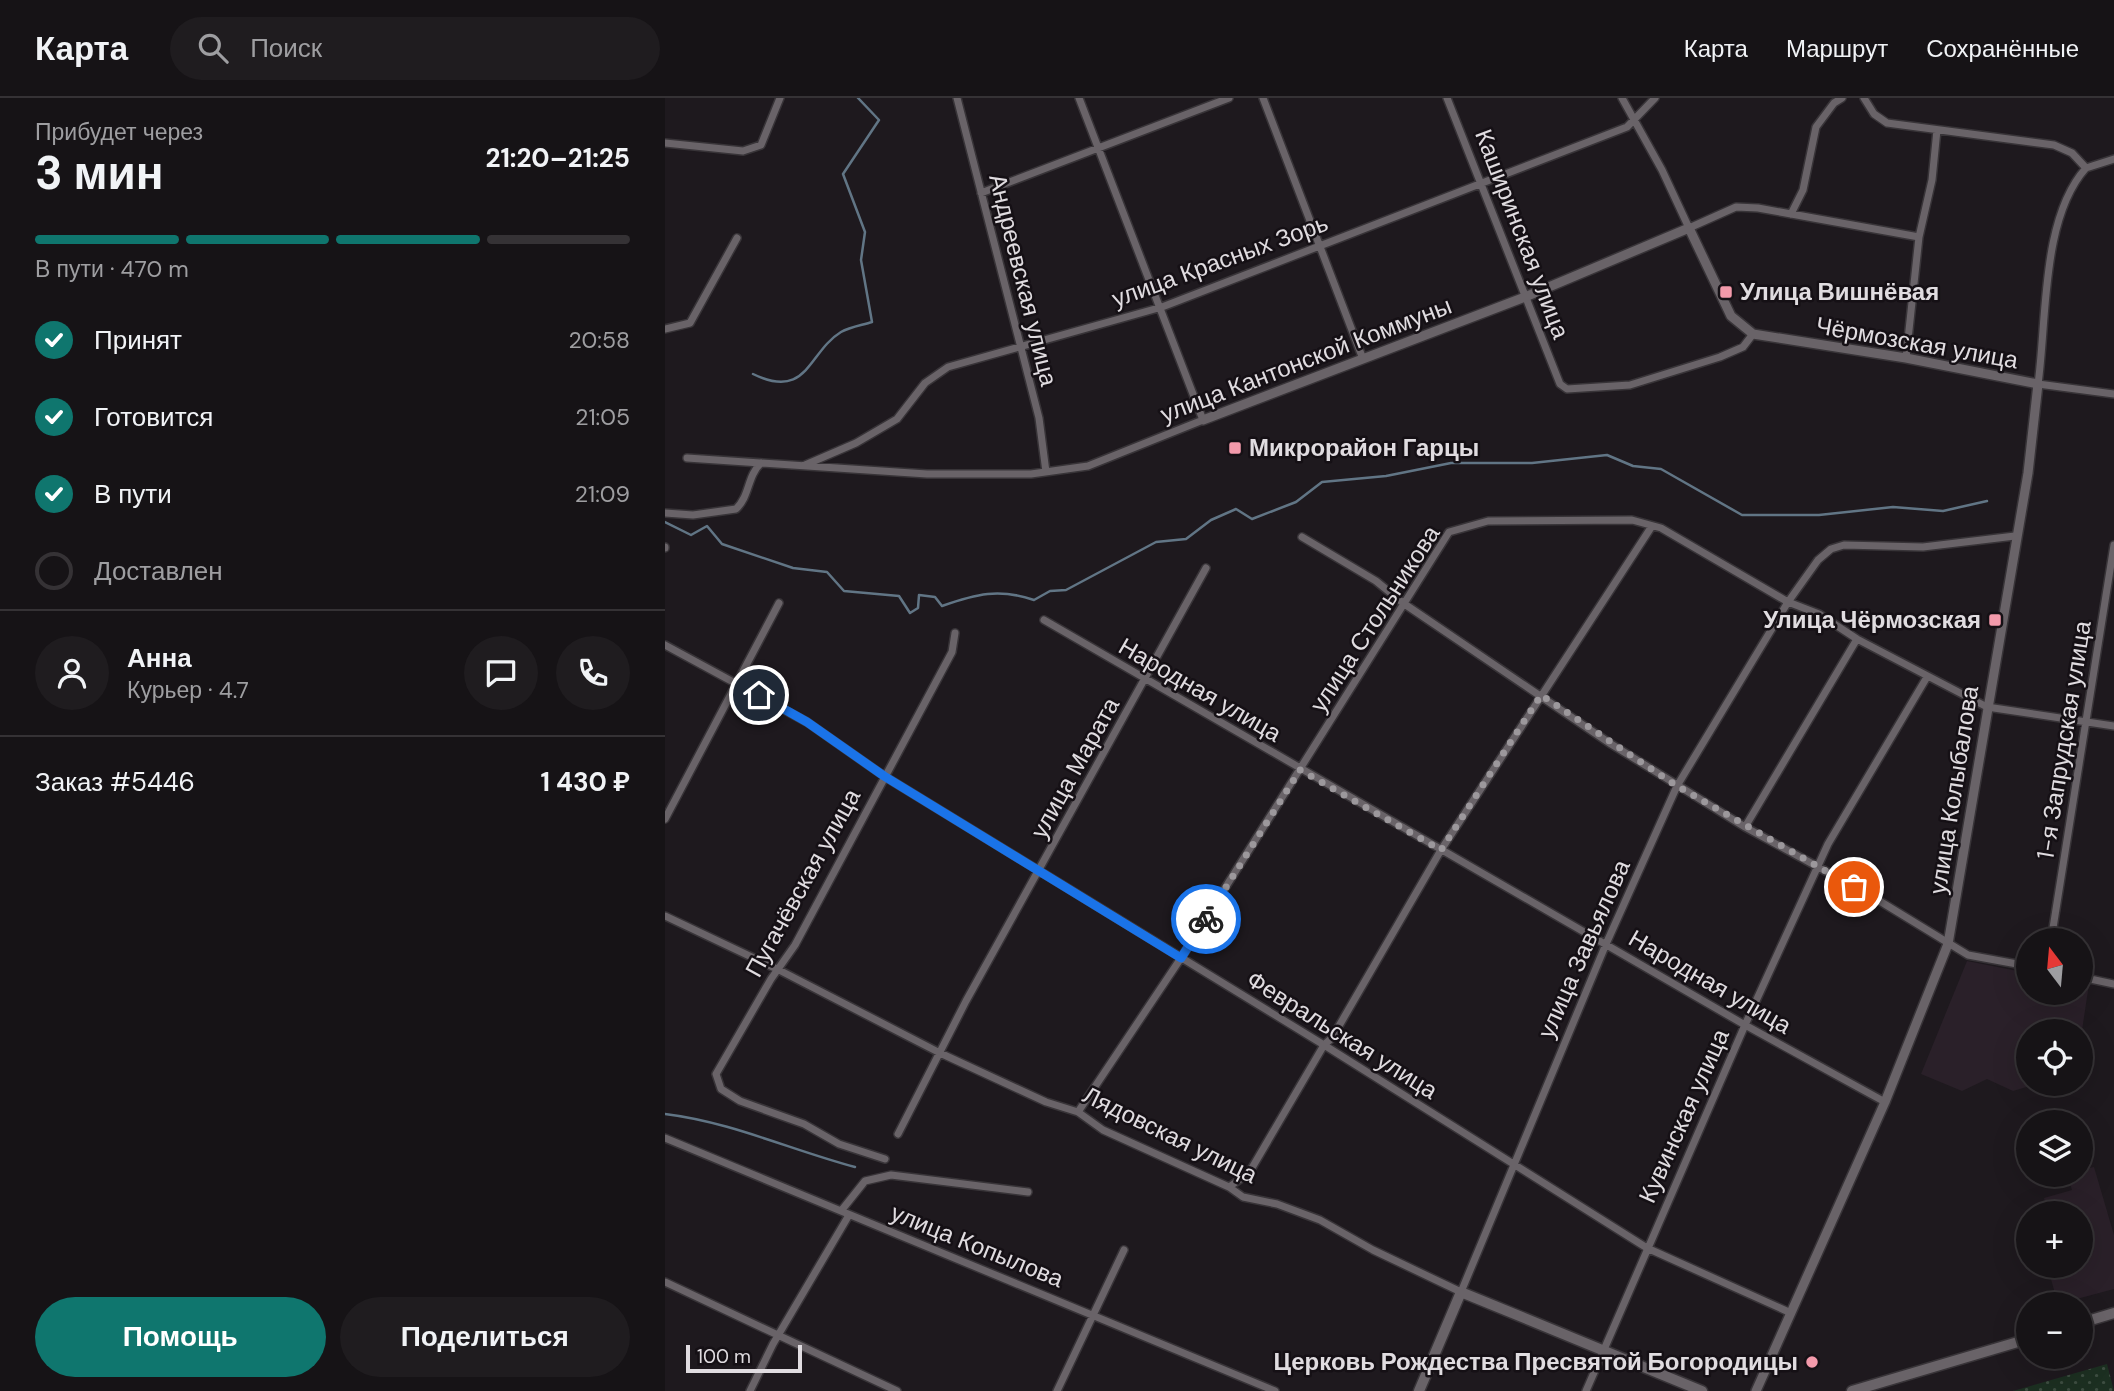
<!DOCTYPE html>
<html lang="ru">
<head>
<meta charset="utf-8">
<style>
  :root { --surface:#161316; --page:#1f1c1f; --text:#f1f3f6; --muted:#9e9ea1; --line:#353235; --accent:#0f766e }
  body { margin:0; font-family:"DM Sans",sans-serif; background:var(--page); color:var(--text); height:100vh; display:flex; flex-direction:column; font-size:26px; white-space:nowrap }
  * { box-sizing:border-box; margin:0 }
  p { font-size:23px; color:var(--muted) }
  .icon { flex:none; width:38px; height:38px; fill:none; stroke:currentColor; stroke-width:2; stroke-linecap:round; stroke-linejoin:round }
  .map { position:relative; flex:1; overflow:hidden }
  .drawer { display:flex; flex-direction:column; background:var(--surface); width:665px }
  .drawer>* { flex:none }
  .needle { width:46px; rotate:344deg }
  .tools { position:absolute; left:1351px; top:830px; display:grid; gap:14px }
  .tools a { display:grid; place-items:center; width:77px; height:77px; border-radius:50%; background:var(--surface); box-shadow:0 7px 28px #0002,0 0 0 2px var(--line); font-size:35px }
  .scale { position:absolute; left:21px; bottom:18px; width:116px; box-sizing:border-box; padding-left:7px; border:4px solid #e0dce0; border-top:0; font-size:19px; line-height:24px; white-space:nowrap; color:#e0dce0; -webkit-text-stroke:5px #151015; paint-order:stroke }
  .pin { position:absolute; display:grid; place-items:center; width:60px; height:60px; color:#fff; margin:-30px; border:4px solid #fff; border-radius:50%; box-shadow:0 2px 7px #0007 }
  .courier { position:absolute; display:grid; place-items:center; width:70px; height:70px; margin:-35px; border:5px solid #1a73e8; border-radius:50%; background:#fff; color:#222; box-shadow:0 2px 9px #0007 }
  .head em { font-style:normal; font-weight:700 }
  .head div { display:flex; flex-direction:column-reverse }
  .head { display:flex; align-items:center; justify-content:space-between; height:119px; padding:0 35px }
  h1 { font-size:46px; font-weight:700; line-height:52px }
  .bar { display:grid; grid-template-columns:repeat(4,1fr); gap:10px 7px; align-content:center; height:84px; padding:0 35px }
  .bar i { height:9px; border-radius:5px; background:var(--line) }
  .bar .selected { background:var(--accent) }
  .bar p { grid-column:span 4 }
  .line { display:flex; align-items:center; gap:18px; padding:0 35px; border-top:2px solid var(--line) }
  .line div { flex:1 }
  .round { display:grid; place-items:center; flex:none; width:74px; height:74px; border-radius:37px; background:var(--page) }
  ol { padding:0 35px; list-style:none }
  li { display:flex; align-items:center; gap:21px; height:77px }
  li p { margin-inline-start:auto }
  li .icon { padding:7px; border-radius:50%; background:var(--accent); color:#fff; stroke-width:4 }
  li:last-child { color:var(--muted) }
  li i { width:38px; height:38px; border:4px solid var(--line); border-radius:50% }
  .button { display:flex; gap:14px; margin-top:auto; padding:14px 35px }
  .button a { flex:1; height:80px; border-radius:42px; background:var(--accent); color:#fff; font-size:28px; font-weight:700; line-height:80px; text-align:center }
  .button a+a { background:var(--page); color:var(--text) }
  header { display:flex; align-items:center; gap:42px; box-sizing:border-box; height:98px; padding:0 35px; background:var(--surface); border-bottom:2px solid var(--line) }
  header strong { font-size:33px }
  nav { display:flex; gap:38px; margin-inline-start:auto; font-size:24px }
  .search { width:490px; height:63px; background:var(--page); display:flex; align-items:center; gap:18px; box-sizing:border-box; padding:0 24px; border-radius:38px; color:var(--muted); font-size:26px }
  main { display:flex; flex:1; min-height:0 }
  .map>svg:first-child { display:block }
  .built { fill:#2a2029 }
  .green { fill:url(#green-dots) }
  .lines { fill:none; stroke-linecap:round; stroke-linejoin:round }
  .stream { stroke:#617585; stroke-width:2.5 }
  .minor-casing { stroke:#383438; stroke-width:10 }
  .tertiary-casing { stroke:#383438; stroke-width:12 }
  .secondary-casing { stroke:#383438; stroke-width:13 }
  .minor { stroke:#696368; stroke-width:7 }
  .tertiary { stroke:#696368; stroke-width:9 }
  .secondary { stroke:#696368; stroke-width:10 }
  .done { stroke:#9c989c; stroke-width:7; stroke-dasharray:0 12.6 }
  .route { stroke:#1a73e8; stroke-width:9 }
  .poi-dot { fill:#f39aab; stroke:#151015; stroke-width:2.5 }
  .labels { text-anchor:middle; stroke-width:5; stroke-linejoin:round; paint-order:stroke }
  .street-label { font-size:24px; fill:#e0dce0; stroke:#151015 }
  .poi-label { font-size:24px; font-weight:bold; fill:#e0dce0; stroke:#151015; text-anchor:start }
</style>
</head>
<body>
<header>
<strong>Карта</strong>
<div class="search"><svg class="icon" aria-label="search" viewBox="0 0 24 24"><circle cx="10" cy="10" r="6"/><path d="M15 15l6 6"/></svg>Поиск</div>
<nav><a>Карта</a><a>Маршрут</a><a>Сохранённые</a></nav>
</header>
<main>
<section class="drawer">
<div class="head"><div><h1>3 мин</h1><p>Прибудет через</p></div><em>21:20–21:25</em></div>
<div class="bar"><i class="selected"></i><i class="selected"></i><i class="selected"></i><i></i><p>В пути · 470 m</p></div>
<ol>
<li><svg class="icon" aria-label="check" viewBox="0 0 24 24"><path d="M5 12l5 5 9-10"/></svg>Принят<p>20:58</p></li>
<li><svg class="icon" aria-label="check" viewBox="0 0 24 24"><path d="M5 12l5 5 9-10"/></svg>Готовится<p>21:05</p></li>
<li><svg class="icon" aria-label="check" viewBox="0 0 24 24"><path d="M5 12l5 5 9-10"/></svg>В пути<p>21:09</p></li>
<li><i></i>Доставлен</li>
</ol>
<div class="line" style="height:126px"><a class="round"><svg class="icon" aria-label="person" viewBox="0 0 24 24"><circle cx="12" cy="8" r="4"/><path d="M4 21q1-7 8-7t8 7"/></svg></a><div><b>Анна</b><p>Курьер · 4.7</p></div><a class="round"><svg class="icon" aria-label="chat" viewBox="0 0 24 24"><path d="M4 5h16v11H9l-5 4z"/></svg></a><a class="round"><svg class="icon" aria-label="phone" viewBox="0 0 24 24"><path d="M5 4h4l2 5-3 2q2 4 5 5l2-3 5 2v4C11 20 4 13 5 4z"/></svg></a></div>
<div class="line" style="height:91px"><div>Заказ #5446</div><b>1 430 ₽</b></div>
<div class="button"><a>Помощь</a><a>Поделиться</a></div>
</section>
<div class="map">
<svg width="1449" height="1293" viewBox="0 0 1449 1293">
  <defs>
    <pattern id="green-dots" width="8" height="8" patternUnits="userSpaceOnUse" patternTransform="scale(1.75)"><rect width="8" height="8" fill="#1c2f21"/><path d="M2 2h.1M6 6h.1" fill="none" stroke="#3d4d41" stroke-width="1.8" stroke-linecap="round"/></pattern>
  </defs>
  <rect width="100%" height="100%" fill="#1e191e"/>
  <!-- built -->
  <path class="built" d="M1302,863l61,12v19h53v-9l8,1 -8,53v-6h-53v52h12l-27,8 -26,-12 -25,12 -41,-17z
    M1429,1069l20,68v54l-56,15 -11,-39h34v-52l-51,-3 16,-4 -2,-8 28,-8 -5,-16h14v-4z"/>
  <!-- green -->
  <path class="green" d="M1442,1266l7,27h-101z"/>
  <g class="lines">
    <!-- stream -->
    <path class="stream" d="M88,276c55,27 55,-22 88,-42 9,-5 22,-7 31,-10l-11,-62 4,-28 -22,-58 36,-54 -21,-22
      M0,424l26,13 16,-9 15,18 71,24 34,4 17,19 55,5 11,17 8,-5 1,-13 16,2 7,9c34,-12 57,-18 92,-6l16,-9 16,-1 90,-48 30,-3 25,-19 25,-11 16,10 44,-17 26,-20 64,-6 65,-13h81l75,-8 26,11 28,3 81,46h77l74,-8 50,4 44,-10
      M0,1016c66,8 126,36 190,53"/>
    <!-- minor casing -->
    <g class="minor-casing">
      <path id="minor" d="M292,0l82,320 7,54
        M598,0l100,261
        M782,0l113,286 7,5 63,-4 90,-28 23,-10 10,-13
        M957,0l40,72 27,58 47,-21 22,1 161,29
        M1199,0l10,16 13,9 167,22 18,8 14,15
        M0,45l78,8 18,-6 19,-47
        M1421,70c-45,50 -39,152 -48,216l76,10
        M1421,70l28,-9
        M316,95l248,-95
        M1126,116l12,-24 13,-63 18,-24 8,-5
        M0,231l25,-6 47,-85
        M1241,260l13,-121 13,-57 5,-50
        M22,360l240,16h104l57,-8 115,-46 -124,-322
        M140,367l51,-22 41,-24 28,-36 23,-16 214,-60 465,-180 28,-29
        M0,415l28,2 43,-6c14,-13 11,-33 25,-46
        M637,439l74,44 27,22 208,141 134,83 128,70 95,58 60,11
        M0,450v-1
        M379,522l701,405 140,77
        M0,547l142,77 77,54 440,269 323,203 144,65
        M0,721l114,-216
        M1080,729l112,-188
        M0,818l114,54 161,83 106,49 32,10 25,18 126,57 14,10 34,7 43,16 53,30 88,42 145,-348 71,-158 111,-184 30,-42 13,-11 13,-4 79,2 92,-11
        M1392,842l-4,-12 61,-383
        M1416,879l33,7
        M413,1014l103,-154 268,-426 39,-11 144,-1 29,8 127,74 31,12 38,25 130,68 127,19
        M233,1036l68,-133 240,-433
        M0,1040l610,253
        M220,1061l-46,-15 -35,-20 -64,-23 -19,-12 -5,-15 55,-95 24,-34 157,-293 3,-19
        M564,1089l20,-14 75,-128 8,-7 109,-188 211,-324
        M176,1113l24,-30 26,-6 137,17
        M0,1184l232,109
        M85,1293l23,-47 76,-129
        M392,1293l67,-141
        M921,1293l159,-366 83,-181 99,-167"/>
    </g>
    <!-- tertiary casing -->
    <g class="tertiary-casing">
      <path id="tertiary" d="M538,322l322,-123 164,-69 42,88 22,18 153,24 132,26 -10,89 -80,471 -63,158 -129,289"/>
    </g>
    <!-- secondary casing -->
    <g class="secondary-casing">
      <path id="secondary" d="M1416,1225l33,-10
        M754,1293l42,-99 241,99
        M1187,1293l176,-52"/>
    </g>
    <!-- minor -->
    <use href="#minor" class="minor"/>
    <!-- tertiary -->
    <use href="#tertiary" class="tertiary"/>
    <!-- secondary -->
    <use href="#secondary" class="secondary"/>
  </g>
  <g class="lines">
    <!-- done -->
    <path class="done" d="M541,821l94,-149 141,80 100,-155 136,91 177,101"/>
    <!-- route -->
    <path class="route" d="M94,597l48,27 77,54 297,182 25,-39"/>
  </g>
  <!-- markers -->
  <g class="poi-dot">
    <rect x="1054" y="187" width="14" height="14" rx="3.5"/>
    <rect x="563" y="343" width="14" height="14" rx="3.5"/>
    <rect x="1323" y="515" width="14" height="14" rx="3.5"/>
    <circle cx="1147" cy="1264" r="7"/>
  </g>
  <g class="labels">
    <!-- street labels -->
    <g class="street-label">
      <text transform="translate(857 136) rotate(69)" y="8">Каширинская улица</text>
      <text transform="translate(555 163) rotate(-20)" y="8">улица Красных Зорь</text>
      <text transform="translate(358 182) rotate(76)" y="8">Андреевская улица</text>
      <text transform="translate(1252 245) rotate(10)" y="8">Чёрмозская улица</text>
      <text transform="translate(641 262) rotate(-21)" y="8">улица Кантонской Коммуны</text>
      <text transform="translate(710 521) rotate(-57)" y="8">улица Стольникова</text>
      <text transform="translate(535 592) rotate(30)" y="8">Народная улица</text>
      <text transform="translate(1399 642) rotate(-81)" y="8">1-я Запрудская улица</text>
      <text transform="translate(410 670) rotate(-61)" y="8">улица Марата</text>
      <text transform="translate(1289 692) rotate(-81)" y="8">улица Колыбалова</text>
      <text transform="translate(138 785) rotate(-61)" y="8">Пугачёвская улица</text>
      <text transform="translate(919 851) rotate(-66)" y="8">улица Завьялова</text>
      <text transform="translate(1045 884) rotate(30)" y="8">Народная улица</text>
      <text transform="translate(677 937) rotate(32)" y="8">Февральская улица</text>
      <text transform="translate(1019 1018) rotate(-66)" y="8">Кувинская улица</text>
      <text transform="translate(505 1037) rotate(26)" y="8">Лядовская улица</text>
      <text transform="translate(312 1148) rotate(22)" y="8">улица Копылова</text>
    </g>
    <!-- poi labels -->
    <g class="poi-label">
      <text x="1075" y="202">Улица Вишнёвая</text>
      <text x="584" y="358">Микрорайон Гарцы</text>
      <text x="1316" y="530" text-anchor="end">Улица Чёрмозская</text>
      <text x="1133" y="1272" text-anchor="end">Церковь Рождества Пресвятой Богородицы</text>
    </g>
  </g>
</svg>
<div class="tools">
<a><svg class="needle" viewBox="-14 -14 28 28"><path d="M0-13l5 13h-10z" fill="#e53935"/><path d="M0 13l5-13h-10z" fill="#9e9ea1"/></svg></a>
<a><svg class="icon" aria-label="locate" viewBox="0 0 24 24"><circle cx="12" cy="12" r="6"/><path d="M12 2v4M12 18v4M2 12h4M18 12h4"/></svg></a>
<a><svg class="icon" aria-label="layers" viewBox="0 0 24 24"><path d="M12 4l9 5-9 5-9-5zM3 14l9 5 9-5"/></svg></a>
<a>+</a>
<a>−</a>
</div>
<div class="scale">100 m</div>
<div class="pin" style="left:1189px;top:789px;background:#ea580c"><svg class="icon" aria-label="bag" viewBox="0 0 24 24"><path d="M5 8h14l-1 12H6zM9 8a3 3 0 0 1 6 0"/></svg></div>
<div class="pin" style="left:94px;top:597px;background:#1f2937"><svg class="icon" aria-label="home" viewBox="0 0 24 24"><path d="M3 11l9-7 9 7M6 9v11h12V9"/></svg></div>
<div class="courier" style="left:541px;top:821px"><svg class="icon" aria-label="bike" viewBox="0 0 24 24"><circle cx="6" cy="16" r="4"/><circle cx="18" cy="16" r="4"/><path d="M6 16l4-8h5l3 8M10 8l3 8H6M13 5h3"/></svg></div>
</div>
</main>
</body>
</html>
